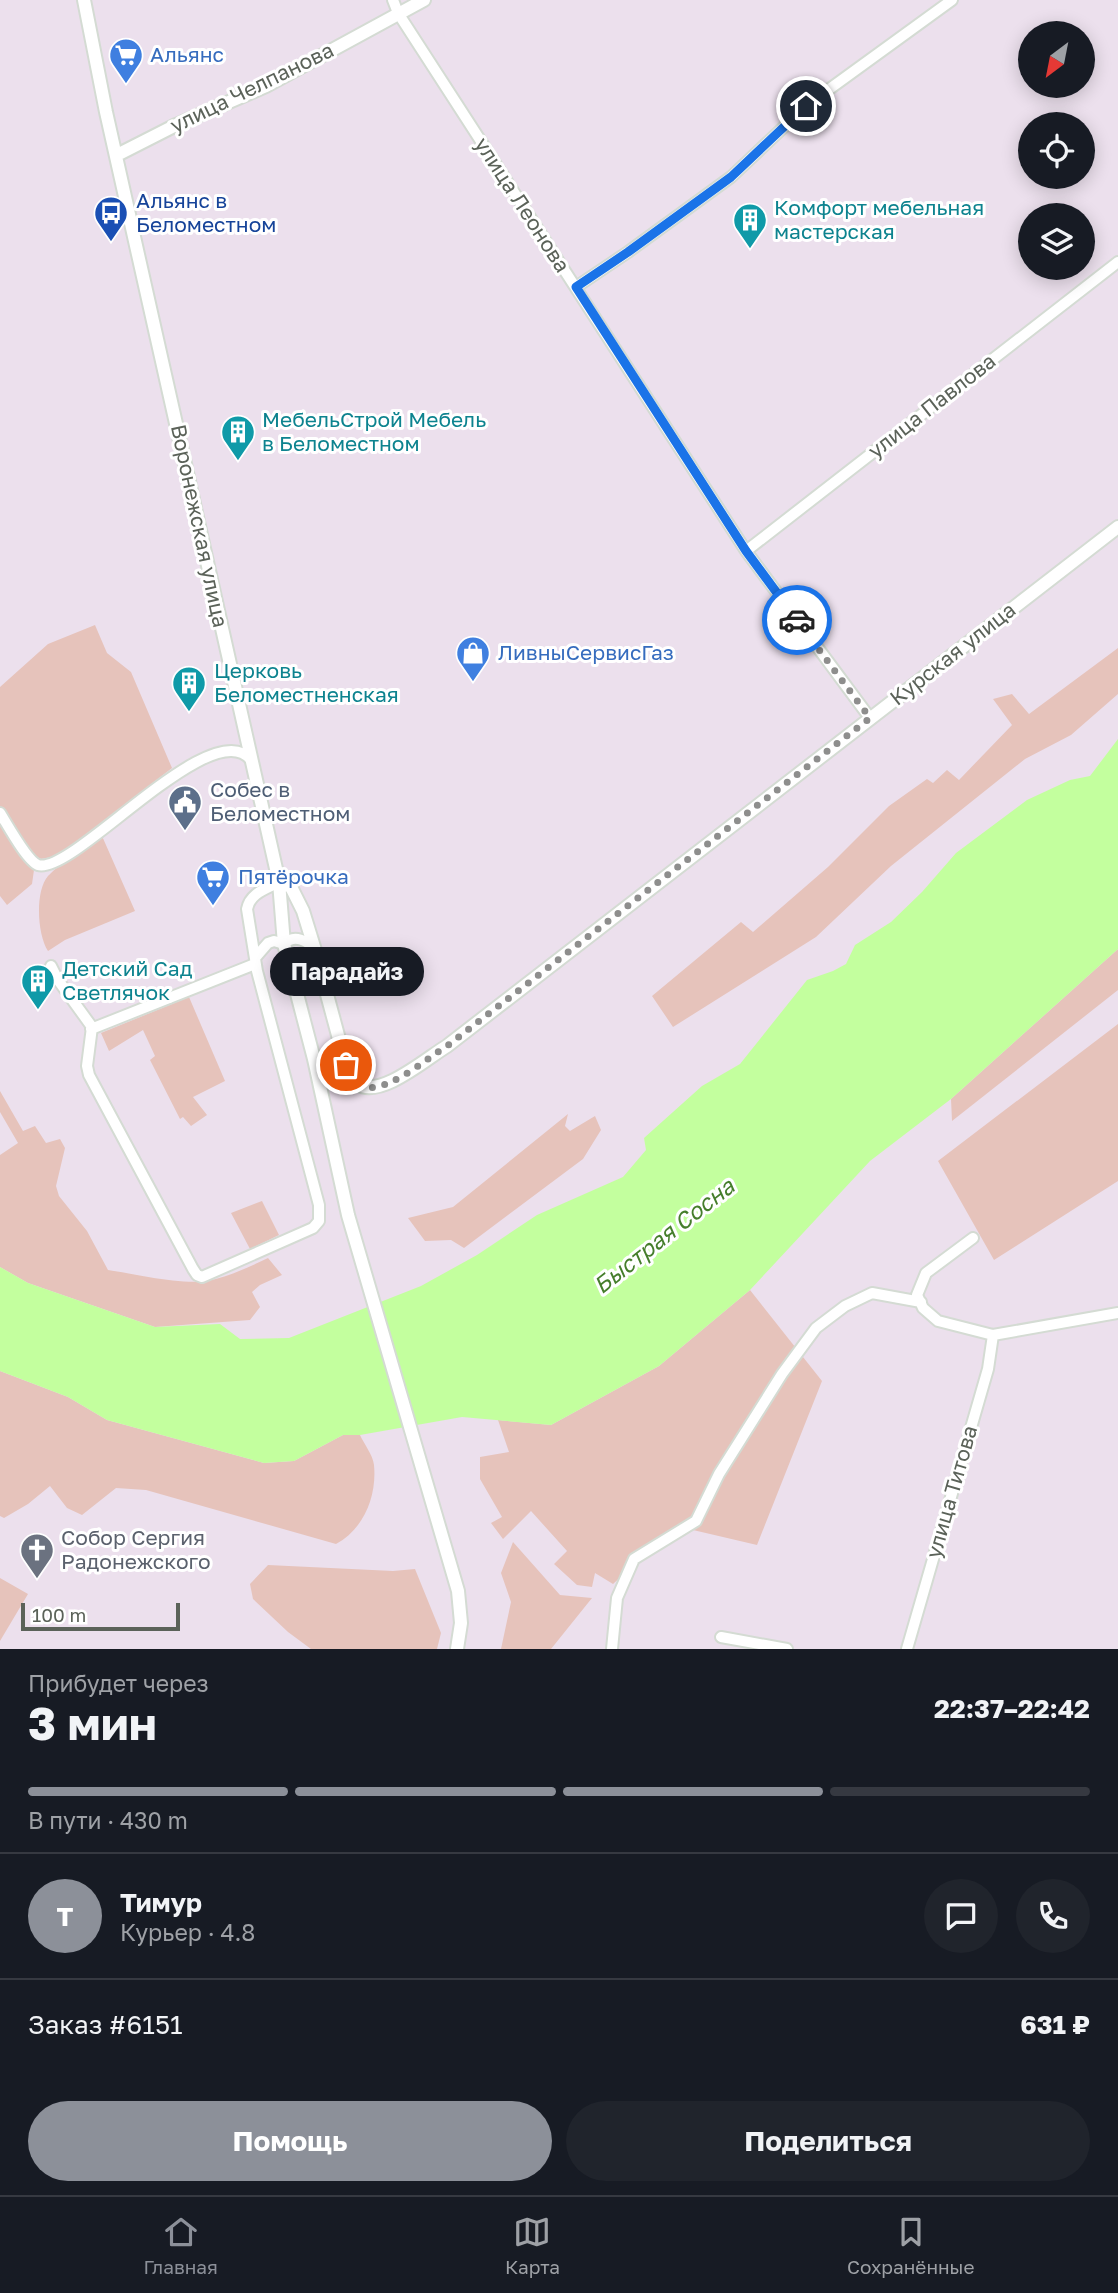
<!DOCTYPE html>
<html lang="ru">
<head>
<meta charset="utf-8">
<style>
  :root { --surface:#171b24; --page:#20242c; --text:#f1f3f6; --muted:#9ea1a6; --line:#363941; --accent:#8c9099 }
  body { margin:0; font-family:"Golos Text",sans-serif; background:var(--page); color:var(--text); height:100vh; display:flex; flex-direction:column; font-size:26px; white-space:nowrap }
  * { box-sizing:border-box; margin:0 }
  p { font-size:23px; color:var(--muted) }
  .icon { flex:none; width:38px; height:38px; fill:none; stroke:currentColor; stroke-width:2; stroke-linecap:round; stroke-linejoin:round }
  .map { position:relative; height:1649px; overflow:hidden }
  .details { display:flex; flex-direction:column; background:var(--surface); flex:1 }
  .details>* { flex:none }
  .needle { width:46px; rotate:212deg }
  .fabs { position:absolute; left:1018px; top:21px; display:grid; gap:14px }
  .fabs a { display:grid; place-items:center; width:77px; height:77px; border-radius:50%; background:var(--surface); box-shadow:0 4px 18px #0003; font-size:35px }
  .scale { position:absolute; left:21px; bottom:18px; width:159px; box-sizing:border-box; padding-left:7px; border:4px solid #5b6259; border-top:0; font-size:19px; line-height:24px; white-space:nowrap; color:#5b6259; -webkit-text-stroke:5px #fff; paint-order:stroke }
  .pin { position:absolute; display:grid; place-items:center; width:60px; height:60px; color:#fff; margin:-30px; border:4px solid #fff; border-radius:50%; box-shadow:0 2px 7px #0007 }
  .courier { position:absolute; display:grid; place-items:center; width:70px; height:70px; margin:-35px; border:5px solid #1a73e8; border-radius:50%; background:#fff; color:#222; box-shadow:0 2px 9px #0007 }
  .bubble { position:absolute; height:49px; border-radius:24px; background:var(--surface); box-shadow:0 4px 18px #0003; font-size:23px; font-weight:700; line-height:49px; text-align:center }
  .headline em { font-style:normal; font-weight:700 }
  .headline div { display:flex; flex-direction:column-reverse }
  .headline { display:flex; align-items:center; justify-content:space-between; height:119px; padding:0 28px }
  h1 { font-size:46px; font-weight:700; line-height:52px }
  .bar { display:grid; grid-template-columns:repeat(4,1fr); gap:10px 7px; align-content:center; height:84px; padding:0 28px }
  .bar i { height:9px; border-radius:5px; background:var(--line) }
  .bar .on { background:var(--accent) }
  .bar p { grid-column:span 4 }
  .line { display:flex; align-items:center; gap:18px; padding:0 28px; border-top:2px solid var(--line) }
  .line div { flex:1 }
  .round { display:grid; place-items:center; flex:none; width:74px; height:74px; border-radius:37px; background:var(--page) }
  .cta { display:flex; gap:14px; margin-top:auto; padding:14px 28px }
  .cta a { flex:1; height:80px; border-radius:42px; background:var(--accent); color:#fff; font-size:28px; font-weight:700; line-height:80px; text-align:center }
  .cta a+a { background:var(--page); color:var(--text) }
  .tabs { display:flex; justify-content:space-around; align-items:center; height:98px; border-top:2px solid var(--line); background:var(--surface); font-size:19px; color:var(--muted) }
  .tabs a { display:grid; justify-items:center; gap:4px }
  .tabs .on { color:var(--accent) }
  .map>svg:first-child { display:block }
  .green { fill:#e6c3bb }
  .water { fill:#c3ff9e }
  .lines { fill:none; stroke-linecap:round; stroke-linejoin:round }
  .minor-casing { stroke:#d4dbd3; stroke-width:14 }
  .tertiary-casing { stroke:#d4dbd3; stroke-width:16 }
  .minor { stroke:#fff; stroke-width:10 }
  .tertiary { stroke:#fff; stroke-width:12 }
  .done { stroke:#8e8e8d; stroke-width:7; stroke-dasharray:0 12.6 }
  .route { stroke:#1a73e8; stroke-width:9 }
  .labels { text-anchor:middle; stroke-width:6; stroke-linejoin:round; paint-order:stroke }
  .shop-label { font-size:21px; fill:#366cbe; stroke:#fff; text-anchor:start }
  .street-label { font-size:21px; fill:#5b6259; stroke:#fff }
  .transit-label { font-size:21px; fill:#164399; stroke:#fff; text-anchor:start }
  .culture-label { font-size:21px; fill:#0d838f; stroke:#fff; text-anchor:start }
  .service-label { font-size:21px; fill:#4e5e75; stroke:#fff; text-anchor:start }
  .worship-label { font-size:21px; fill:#5b616d; stroke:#fff; text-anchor:start }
  .water-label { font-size:23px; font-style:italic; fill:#457e2b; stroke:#fff }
</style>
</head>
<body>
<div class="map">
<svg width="1118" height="1649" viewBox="0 0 1118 1649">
  <rect width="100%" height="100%" fill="#ece0ed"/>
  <!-- green -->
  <path class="green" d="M95,625l12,28 24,19 41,96 -109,84 -11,5 -11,2 -11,-6 -30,-46v-120l48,-43z
    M1118,648v46l-47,41 -46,24 -134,107 -75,71 -143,90 -21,-31 89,-74 12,10 75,-65 61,-61 38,-27 6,4 14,-13 12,10 53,-55 -19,-26 19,-5 17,20z
    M0,821l34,49 -2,14 -25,21 -7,-9z
    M102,836l33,75 -70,29 -17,11c-11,-17 -13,-60 0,-75 13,-14 38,-28 54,-40z
    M1118,949v41l-166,131 -1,-22z
    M189,997l36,84 -32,16 14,18 -16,11 -8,-9 -3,2 -30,-59 5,-4 -12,-26 -34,21 -8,-18z
    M1118,1024v157l-124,79 -56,-99z
    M0,1091l23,40 12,-5 11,17 14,-4 5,9 -9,38 3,10 28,35 21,39c27,4 73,15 99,11 21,-4 42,-14 61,-23l14,17 -22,10 -8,7 8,15 -10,13 -95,7 -127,-44 -28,-16v-112l18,-12 -18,-31z
    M568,1114l-3,12 5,5 25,-15 6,14 -18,29 -119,89 -13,-8 -26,1 -17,-23 45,-11z
    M262,1201l17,34 -29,14 -19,-36z
    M750,1290l72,91 -65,164 -81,-19 -63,58 -18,-11 -3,14 -15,-2 -23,-21 13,-13 -36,-40 -28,28 -12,-16 11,-6 -22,-38v-22l29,-5 -11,-32 53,5 108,-59z
    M0,1371l68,26 39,23 157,43 30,-2 49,-26h17c4,9 13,20 14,30 3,31 -10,64 -38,79l-190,-54 -30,-2 -34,27 -15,-7 -17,-22 -22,18 -24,14 -4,-2z
    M513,1542l47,53 32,3 -41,51h-50l10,-47 -10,-29z
    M268,1565l125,6 22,-2 26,64 -4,16h-126l-23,-17 -35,-33 -3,-15z
    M0,1578l28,16 -28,47z"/>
  <!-- water -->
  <path class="water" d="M1118,739v210l-167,150 -81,62 -120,129 -91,76 -108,59 -89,-8 -102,18h-17l-49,26 -30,2 -157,-43 -39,-23 -68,-26v-104l28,16 127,44 65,-3 20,15 49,-1 132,-52 56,-31 60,-40 86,-38 23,-27 -2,-12 58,-52 38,-22 67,-84 26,-9 13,-7 9,-19 36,-23 31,-30 34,-39 71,-53 43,-20 20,-4z"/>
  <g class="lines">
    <!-- minor casing -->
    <g class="minor-casing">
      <path id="minor" d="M393,0l5,13 348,538 124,167
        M576,287l52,-35 103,-75 75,-71 146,-106
        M746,551l372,-289
        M0,813c7,11 27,48 38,52 35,11 174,-154 213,-105
        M255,958l13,-15 6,-2 10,3c10,-10 23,-4 31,6
        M51,966l7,14 34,47 -5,39 2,9 104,194 4,6 5,2 111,-49 6,-7v-16l-62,-234 -10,-62c3,-16 19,-20 32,-27
        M91,1029l164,-65
        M973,1238l-47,35 -9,22 6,13 15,13 55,14 125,-22
        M721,1637l66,12
        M612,1649l5,-51 17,-39 62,-38 23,-47 63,-100 34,-46 29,-22 27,-13 49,9
        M907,1649l81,-280 5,-34"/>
    </g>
    <!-- tertiary casing -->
    <g class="tertiary-casing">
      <path id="tertiary" d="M84,0l22,112 173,770 5,62 30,115 34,156 110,376 3,32 -4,26
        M117,155l59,-30 90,-39 158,-86
        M279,882l12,5 12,24 12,39 31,115c3,6 6,15 12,19 22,15 69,-26 89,-38l671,-519"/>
    </g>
    <!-- minor -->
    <use href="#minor" class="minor"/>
    <!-- tertiary -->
    <use href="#tertiary" class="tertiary"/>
  </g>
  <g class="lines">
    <!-- done -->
    <path class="done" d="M346,1065c4,6 6,15 12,19 22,16 69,-26 89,-38l423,-328 -73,-98"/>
    <!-- route -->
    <path class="route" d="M797,620l-51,-69 -170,-264 52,-35 103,-75 75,-71"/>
  </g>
  <!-- icons -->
  <defs>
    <g id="supermarket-pin" transform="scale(1.75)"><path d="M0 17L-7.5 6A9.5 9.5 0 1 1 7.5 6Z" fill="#3f7fe0" stroke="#fff"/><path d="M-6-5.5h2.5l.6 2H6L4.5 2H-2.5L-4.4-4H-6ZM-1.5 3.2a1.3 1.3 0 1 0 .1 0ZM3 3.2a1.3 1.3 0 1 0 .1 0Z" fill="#fff"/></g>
    <g id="bus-pin" transform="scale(1.75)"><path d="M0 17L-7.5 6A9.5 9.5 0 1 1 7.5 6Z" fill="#1a4fb4" stroke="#fff"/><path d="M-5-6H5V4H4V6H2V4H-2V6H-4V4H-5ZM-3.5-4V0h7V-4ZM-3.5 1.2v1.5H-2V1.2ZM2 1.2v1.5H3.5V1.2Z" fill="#fff"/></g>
    <g id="building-pin" transform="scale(1.75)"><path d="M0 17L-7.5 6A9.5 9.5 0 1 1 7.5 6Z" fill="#0f9aa8" stroke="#fff"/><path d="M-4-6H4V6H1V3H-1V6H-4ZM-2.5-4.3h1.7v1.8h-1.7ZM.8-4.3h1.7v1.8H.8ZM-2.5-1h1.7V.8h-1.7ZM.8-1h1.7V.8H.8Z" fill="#fff"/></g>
    <g id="shop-pin" transform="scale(1.75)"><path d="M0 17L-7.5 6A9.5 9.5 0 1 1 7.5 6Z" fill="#3f7fe0" stroke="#fff"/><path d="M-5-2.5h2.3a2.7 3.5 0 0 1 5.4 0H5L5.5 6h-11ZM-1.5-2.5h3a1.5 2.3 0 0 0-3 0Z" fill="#fff"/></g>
    <g id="civic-pin" transform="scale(1.75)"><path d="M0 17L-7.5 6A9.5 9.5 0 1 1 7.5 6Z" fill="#5c6f8a" stroke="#fff"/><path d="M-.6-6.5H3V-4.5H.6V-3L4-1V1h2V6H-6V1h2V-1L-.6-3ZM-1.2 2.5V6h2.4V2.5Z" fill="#fff"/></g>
    <g id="church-pin" transform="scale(1.75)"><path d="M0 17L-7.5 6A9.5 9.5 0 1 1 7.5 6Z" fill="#6b7280" stroke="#fff"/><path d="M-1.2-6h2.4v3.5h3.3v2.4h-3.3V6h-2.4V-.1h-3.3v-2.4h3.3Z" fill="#fff"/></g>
  </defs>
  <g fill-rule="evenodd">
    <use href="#supermarket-pin" x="126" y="55"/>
    <use href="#bus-pin" x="111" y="213"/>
    <use href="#building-pin" x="750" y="220"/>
    <use href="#building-pin" x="238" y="432"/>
    <use href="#shop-pin" x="473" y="653"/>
    <use href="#building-pin" x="189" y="683"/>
    <use href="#civic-pin" x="185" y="802"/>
    <use href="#supermarket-pin" x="213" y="877"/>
    <use href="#building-pin" x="38" y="981"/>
    <use href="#church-pin" x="37" y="1550"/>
  </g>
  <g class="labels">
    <!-- shop labels -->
    <g class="shop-label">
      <text x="150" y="62">Альянс</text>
      <text x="498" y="660">ЛивныСервисГаз</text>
      <text x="238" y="884">Пятёрочка</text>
    </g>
    <!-- street labels -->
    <g class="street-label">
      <text transform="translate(252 88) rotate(-26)" y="7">улица Челпанова</text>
      <text transform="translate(522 205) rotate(57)" y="7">улица Леонова</text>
      <text transform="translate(932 406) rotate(-38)" y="7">улица Павлова</text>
      <text transform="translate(199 526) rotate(78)" y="7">Воронежская улица</text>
      <text transform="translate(953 654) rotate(-38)" y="7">Курская улица</text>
      <text transform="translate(952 1492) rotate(-74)" y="7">улица Титова</text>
    </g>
    <!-- transit labels -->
    <g class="transit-label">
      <text x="136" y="208">Альянс в<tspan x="136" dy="24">Беломестном</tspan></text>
    </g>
    <!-- culture labels -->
    <g class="culture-label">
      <text x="774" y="215">Комфорт мебельная<tspan x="774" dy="24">мастерская</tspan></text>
      <text x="262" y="427">МебельСтрой Мебель<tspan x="262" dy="24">в Беломестном</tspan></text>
      <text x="214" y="678">Церковь<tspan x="214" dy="24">Беломестненская</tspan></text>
      <text x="62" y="976">Детский Сад<tspan x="62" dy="24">Светлячок</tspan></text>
    </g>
    <!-- service labels -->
    <g class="service-label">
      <text x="210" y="797">Собес в<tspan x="210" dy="24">Беломестном</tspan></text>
    </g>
    <!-- worship labels -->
    <g class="worship-label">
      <text x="61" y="1545">Собор Сергия<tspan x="61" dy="24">Радонежского</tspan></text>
    </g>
    <!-- water labels -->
    <g class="water-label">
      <text transform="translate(664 1236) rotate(-38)" y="8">Быстрая Сосна</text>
    </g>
  </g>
</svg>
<div class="fabs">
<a><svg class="needle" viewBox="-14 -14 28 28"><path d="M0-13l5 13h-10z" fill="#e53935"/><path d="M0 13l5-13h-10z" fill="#9ea1a6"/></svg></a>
<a><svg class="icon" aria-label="locate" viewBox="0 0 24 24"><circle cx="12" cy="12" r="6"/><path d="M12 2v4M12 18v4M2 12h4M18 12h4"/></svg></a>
<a><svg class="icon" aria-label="layers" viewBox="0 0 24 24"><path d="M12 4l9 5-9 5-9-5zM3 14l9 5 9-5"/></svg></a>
</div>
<div class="scale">100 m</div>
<div class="pin" style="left:346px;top:1065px;background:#ea580c"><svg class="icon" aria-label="bag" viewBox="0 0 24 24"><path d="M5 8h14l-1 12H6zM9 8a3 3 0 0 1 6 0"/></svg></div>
<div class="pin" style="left:806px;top:106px;background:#1f2937"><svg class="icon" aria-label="home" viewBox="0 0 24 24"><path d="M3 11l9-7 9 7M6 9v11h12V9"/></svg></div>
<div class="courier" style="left:797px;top:620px"><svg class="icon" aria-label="car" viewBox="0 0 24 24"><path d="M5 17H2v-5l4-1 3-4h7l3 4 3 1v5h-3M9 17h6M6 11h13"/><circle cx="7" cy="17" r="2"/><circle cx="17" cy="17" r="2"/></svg></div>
<div class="bubble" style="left:270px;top:947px;width:154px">Парадайз</div>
</div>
<section class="details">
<div class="headline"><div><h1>3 мин</h1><p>Прибудет через</p></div><em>22:37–22:42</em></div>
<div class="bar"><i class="on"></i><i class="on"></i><i class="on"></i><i></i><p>В пути · 430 m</p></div>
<div class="line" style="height:126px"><b class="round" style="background:var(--accent);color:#fff">Т</b><div><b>Тимур</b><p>Курьер · 4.8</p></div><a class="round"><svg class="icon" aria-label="chat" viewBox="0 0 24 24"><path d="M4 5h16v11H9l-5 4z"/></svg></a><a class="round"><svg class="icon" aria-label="phone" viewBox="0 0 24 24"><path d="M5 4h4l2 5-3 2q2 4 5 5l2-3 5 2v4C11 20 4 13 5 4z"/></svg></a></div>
<div class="line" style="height:91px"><div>Заказ #6151</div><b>631 ₽</b></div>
<div class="cta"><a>Помощь</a><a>Поделиться</a></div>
</section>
<nav class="tabs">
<a class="on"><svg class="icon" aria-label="home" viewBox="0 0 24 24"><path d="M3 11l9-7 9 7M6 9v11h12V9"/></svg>Главная</a>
<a><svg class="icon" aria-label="map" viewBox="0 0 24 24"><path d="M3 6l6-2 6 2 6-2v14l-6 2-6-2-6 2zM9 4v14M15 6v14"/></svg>Карта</a>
<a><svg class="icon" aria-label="saved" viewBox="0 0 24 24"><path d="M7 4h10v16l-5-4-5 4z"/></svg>Сохранённые</a>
</nav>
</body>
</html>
